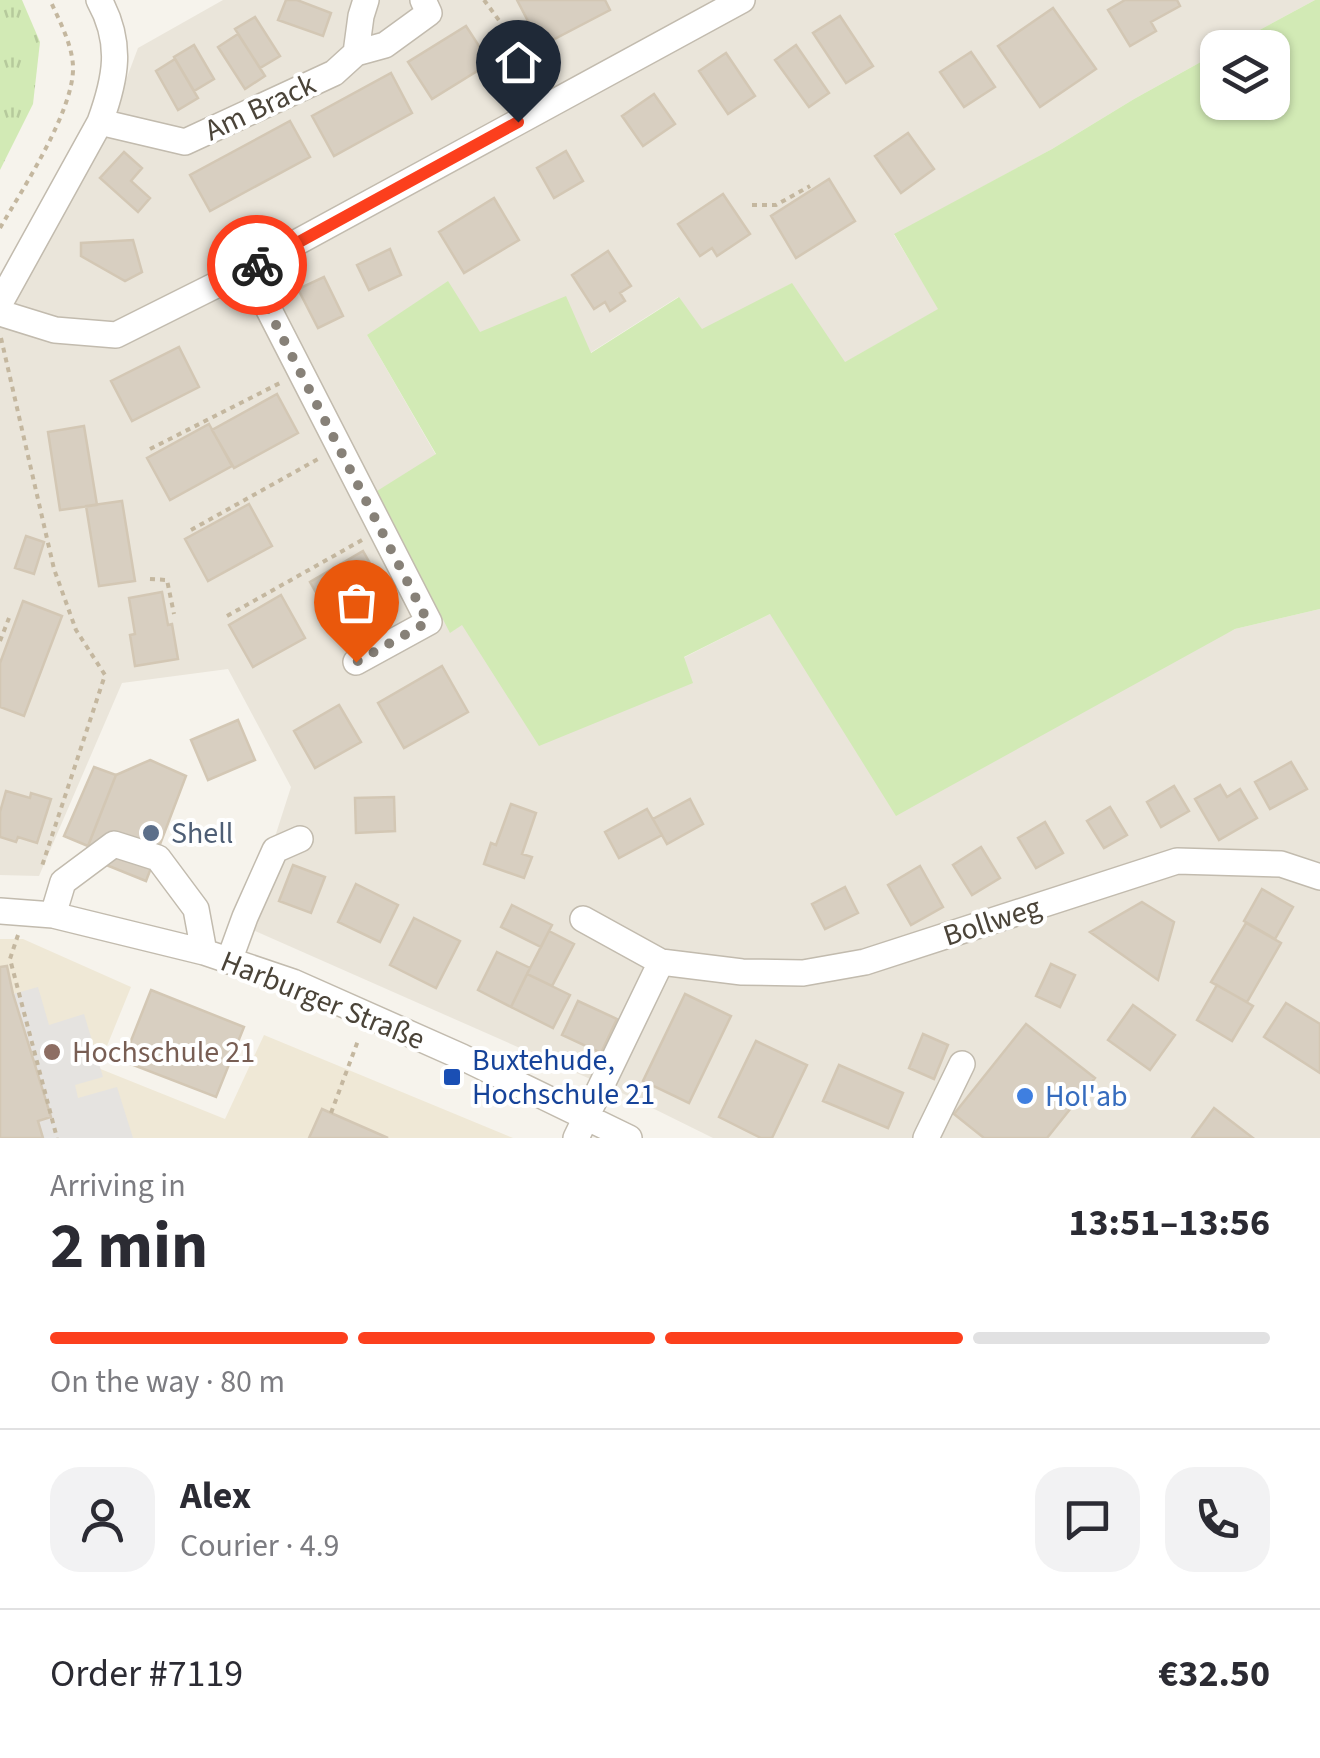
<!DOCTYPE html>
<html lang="en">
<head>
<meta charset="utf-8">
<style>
  :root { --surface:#fff; --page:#f2f2f3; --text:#2b2b33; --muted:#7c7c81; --line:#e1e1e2; --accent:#fc3f1d }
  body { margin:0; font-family:"Source Sans 3",sans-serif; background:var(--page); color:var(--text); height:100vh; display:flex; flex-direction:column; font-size:38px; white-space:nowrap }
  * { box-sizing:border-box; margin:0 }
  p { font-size:32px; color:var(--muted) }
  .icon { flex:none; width:55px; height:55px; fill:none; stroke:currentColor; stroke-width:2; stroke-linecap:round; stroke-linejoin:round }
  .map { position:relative; height:1138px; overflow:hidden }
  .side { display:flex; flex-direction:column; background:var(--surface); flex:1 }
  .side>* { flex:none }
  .fabs { position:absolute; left:1200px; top:30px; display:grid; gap:20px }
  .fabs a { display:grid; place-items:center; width:90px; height:90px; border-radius:20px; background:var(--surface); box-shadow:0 2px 8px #0004; font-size:50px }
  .pin { position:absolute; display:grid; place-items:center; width:85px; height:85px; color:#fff; margin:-102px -42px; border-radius:50% 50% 50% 0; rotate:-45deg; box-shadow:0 0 10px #0007 }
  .pin .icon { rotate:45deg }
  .courier { position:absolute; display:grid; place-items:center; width:100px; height:100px; margin:-50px; border:8px solid #fc3f1d; border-radius:50%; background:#fff; color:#222; box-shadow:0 2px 12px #0007 }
  .summary em { font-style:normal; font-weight:700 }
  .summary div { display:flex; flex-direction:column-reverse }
  .summary { display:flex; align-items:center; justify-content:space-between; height:170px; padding:0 50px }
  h1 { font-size:65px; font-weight:700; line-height:75px }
  .bar { display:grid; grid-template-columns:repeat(4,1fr); gap:15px 10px; align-content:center; height:120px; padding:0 50px }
  .bar i { height:12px; border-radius:8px; background:var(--line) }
  .bar .active { background:var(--accent) }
  .bar p { grid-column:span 4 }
  .line { display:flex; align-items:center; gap:25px; padding:0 50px; border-top:2px solid var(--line) }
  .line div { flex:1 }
  .round { display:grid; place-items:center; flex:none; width:105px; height:105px; border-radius:30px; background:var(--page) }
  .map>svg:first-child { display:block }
  .residential { fill:#eae5da }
  .education { fill:#efe8d6 }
  .green { fill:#d2eab5 }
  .park { fill:url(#park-tufts) }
  .parking { fill:#e5e3e0 }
  .building { fill:#d8cfc1; stroke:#d3c7b4; stroke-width:2.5 }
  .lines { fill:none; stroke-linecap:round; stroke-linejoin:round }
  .minor-casing { stroke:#c2bbae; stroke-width:28 }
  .path { stroke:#c4b79f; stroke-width:4; stroke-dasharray:5 5; stroke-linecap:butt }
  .minor { stroke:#fff; stroke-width:25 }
  .done { stroke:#878178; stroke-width:10; stroke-dasharray:0 18 }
  .route { stroke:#fc3f1d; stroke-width:12 }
  .service-dot { fill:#5c6f8a; stroke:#fff; stroke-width:4 }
  .education-dot { fill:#8d6e63; stroke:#fff; stroke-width:4 }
  .transit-dot { fill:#1a4fb4; stroke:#fff; stroke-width:4 }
  .shop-dot { fill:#3f7fe0; stroke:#fff; stroke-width:4 }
  .labels { text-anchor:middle; stroke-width:8; stroke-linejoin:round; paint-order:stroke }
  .street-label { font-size:30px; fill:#4b4439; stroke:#fff }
  .service-label { font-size:30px; fill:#4e5e75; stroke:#fff; text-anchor:start }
  .education-label { font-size:30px; fill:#785e54; stroke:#fff; text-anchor:start }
  .transit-label { font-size:30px; fill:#164399; stroke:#fff; text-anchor:start }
  .shop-label { font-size:30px; fill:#366cbe; stroke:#fff; text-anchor:start }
</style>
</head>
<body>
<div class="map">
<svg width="1320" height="1138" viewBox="0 0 1320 1138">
  <defs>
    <pattern id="park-tufts" width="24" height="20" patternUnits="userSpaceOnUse" patternTransform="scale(2.5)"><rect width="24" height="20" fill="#d2eab5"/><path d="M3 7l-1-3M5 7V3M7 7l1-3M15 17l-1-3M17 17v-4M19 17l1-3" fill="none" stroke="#b6ca9c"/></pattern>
  </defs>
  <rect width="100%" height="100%" fill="#f6f3ec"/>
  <!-- residential -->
  <path class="residential" d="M223,0h1092l-87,47 -10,1 -1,5 -83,46 -82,50 -158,86 45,74 -95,54 -53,-79 -89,46 -24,-33 -88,56 -110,-21 -113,3 69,120 -59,37 74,140 11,-8 230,59 -9,-25 87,-44 444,25 21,-10 85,-20v529h-607l-91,-45 -376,-166 45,-140 -63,-118 -106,14 -83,193 -39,-1v-554l102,-177 36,-96z"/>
  <!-- education -->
  <path class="education" d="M0,939h23l108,48 -33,81 127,51 39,-84 249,103h-513z"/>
  <!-- green -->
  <path class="green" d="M1315,0h5v609l-85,20 -339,187 -126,-202 -86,43 9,26 -154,63 -77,-121 -12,8 -73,-142 59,-37 -69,-119 81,-54 32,51 86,-36 25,57 88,-56 23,32 90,-46 53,79 93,-53 -44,-75 158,-85 82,-50 83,-46 1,49h54v-54l-44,-1z"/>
  <!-- park -->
  <path class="park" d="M0,0h22l18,42 -7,62 -33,66z"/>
  <!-- parking -->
  <path class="parking" d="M38,987l11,38 35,-11 19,63 -28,8 3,13 39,-11 16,51h-90l-5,-17 13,-4 -38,-123z"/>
  <!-- building -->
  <path class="building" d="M286,0h11l34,13 -8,23 -45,-16z
    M517,0h88l5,10 -69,36z
    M1125,0h52l3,6 -29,16 5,9 -26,15 -22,-36z
    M1053,8l43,61 -56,38 -42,-61z
    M840,16l33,50 -27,17 -33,-50z
    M255,17l25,39 -20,12 -25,-39z
    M466,26l24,37 -58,36 -24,-37z
    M238,34l27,42 -20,13 -27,-42z
    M194,45l20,34 -20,12 -20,-34z
    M796,45l33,48 -20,14 -34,-47z
    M971,52l24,35 -31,20 -24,-35z
    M726,53l29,43 -27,18 -29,-43z
    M175,59l23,39 -20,12 -22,-39z
    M391,73l21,40 -78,43 -22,-40z
    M654,94l21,30 -32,22 -21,-30z
    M290,121l20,36 -100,54 -20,-36z
    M908,133l26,36 -33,24 -26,-37z
    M566,151l17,30 -29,17 -17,-30z
    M124,152l18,16 -11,13 19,17 -12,14 -38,-34z
    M829,179l26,42 -59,37 -25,-42z
    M723,194l27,40 -33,22 -5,-8 -12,8 -22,-32z
    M494,198l25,42 -55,33 -25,-41z
    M133,240l9,32 -17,9 -44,-25v-13z
    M390,249l11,26 -32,15 -12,-25z
    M608,251l23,35 -11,7 5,8 -15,10 -5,-9 -11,7 -22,-34z
    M324,277l19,39 -25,12 -20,-39z
    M179,347l20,40 -67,34 -21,-40z
    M277,394l21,39 -64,35 -22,-38z
    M209,424l23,42 -62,34 -23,-42z
    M84,426l13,79 -37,5 -12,-78z
    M122,501l13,80 -36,5 -13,-80z
    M249,504l23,42 -64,35 -23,-42z
    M26,536l18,6 -10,32 -19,-6z
    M363,551l24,42 -53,31 -24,-42z
    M162,592l6,33 4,-1 6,35 -43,7 -5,-31 5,-1 -6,-36z
    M281,595l24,43 -52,29 -24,-42z
    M23,601l39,15 -38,100 -24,-9v-44z
    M442,666l26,46 -64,36 -26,-45z
    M339,705l22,37 -46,26 -21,-37z
    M238,720l17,40 -47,20 -17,-40z
    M150,760l36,16 -40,105 -62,-25 32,-81z
    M1291,762l16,27 -37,20 -15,-27z
    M94,767l22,8 -28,71 -24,-10z
    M1220,785l7,12 13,-8 17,29 -38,22 -24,-41z
    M1174,786l15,25 -28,16 -14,-25z
    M6,791l24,7 1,-5 20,6 -14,44 -19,-6 -2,5 -16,-5v-25z
    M394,797l1,34 -39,2 -1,-35z
    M690,799l13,25 -36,20 -14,-25z
    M511,804l25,9 -14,41 10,3 -8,21 -40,-14 7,-21 5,2z
    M1110,807l17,28 -23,13 -17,-27z
    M647,809l15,26 -43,23 -14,-26z
    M1045,822l18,31 -27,15 -18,-30z
    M981,847l19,31 -28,17 -19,-30z
    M293,865l32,12 -14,36 -32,-12z
    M920,866l23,41 -32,18 -23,-40z
    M356,884l42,21 -18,37 -42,-20z
    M845,887l13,26 -33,16 -13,-25z
    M1262,889l31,18 -18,32 -31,-18z
    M1142,902l32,20 -16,58 -68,-48z
    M512,905l40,20 -11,22 -40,-20z
    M414,918l46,23 -24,47 -46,-23z
    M1246,923l35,20 -34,59 -36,-20z
    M549,931l25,13 -22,42 -25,-12z
    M497,952l33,16 -19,39 -33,-17z
    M1051,964l24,11 -15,32 -24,-11z
    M7,966l6,28 38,123 -13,4 5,17h-43v-171z
    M527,974l43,21 -17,33 -42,-21z
    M1217,985l36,21 -21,35 -35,-21z
    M151,990l93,37 -28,70 -93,-36z
    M685,994l46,22 -42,87 -46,-22z
    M578,1001l39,18 -16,34 -39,-18z
    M1286,1003l34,21v49l-56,-36z
    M1133,1005l42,30 -25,35 -42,-30z
    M1026,1024l69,54 -48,60h-63l-30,-24z
    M923,1034l25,11 -14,34 -25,-11z
    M756,1041l51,24 -35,73h-11l-42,-21z
    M839,1065l64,28 -15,35 -65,-27z
    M1214,1108l39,30h-61z
    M322,1109l9,4 57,25h-79z"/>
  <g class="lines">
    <!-- minor casing -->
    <g class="minor-casing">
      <path id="minor" d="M356,53l5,-37 5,-16
        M100,122l85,20 149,-69 22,-20 29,-8 44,-32 -6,-13
        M248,269l181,353 -73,40
        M0,303l100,-181c16,-44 23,-79 -1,-122
        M0,313l55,17 61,5 132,-66 494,-269
        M0,911l53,4 151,37 89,30 169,75 167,81
        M53,915l10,-33 51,-38 44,14 38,51 8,43
        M583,919l78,43
        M229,961l16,-44 30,-67 25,-11
        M576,1138l85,-176 81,10 61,1 62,-11 312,-101 104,3 39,13
        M926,1138l36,-74"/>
    </g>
    <!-- path -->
    <path class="path" d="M484,0l59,80
      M752,205h24l34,-19
      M0,228c22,-38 75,-119 73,-162 -1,-22 -14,-46 -23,-66
      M1,338l53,231 22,61 29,45 -64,194
      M150,449l130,-66
      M191,530l127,-71
      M150,579l17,1 7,34
      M227,616l135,-76
      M0,641l9,-23
      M18,935l-8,24 47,179
      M331,1113l28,-75"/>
    <!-- minor -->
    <use href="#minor" class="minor"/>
  </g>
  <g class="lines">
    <!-- done -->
    <path class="done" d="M257,265l-9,5 180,352 -72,40"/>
    <!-- route -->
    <path class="route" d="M257,265l261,-143"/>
  </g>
  <!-- markers -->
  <circle class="service-dot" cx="151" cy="833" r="10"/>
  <circle class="education-dot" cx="52" cy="1052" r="10"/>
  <rect class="transit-dot" x="442" y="1067" width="20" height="20" rx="5"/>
  <circle class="shop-dot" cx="1025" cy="1096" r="10"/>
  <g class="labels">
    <!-- street labels -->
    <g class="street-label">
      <text transform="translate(260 107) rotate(-25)" y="10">Am Brack</text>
      <text transform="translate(992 921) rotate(-18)" y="10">Bollweg</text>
      <text transform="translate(323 1000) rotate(22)" y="10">Harburger Straße</text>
    </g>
    <!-- service labels -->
    <g class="service-label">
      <text x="171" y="843">Shell</text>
    </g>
    <!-- education labels -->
    <g class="education-label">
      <text x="72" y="1062">Hochschule 21</text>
    </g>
    <!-- transit labels -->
    <g class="transit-label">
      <text x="472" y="1070">Buxtehude,<tspan x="472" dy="34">Hochschule 21</tspan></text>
    </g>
    <!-- shop labels -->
    <g class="shop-label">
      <text x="1045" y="1106">Hol'ab</text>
    </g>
  </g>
</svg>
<div class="fabs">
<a><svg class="icon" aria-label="layers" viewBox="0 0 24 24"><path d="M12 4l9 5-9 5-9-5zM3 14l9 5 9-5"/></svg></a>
</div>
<div class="pin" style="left:356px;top:662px;background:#ea580c"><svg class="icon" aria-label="bag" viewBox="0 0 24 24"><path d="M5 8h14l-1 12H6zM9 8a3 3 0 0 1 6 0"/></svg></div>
<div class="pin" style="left:518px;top:122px;background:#1f2937"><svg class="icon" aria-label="home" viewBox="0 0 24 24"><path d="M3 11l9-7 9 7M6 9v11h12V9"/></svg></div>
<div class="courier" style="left:257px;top:265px"><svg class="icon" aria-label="bike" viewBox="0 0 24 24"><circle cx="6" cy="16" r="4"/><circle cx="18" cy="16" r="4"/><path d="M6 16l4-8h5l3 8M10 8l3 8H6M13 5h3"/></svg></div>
</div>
<section class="side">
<div class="summary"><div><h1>2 min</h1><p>Arriving in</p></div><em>13:51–13:56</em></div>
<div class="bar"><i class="active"></i><i class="active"></i><i class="active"></i><i></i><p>On the way · 80 m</p></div>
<div class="line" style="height:180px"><a class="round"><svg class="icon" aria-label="person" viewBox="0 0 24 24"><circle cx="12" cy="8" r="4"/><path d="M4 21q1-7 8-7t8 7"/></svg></a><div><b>Alex</b><p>Courier · 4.9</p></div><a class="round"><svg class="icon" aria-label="chat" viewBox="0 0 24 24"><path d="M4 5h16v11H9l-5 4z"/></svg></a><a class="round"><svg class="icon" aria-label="phone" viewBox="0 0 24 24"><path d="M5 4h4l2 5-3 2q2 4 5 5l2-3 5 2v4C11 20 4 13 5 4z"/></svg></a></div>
<div class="line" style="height:130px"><div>Order #7119</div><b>€32.50</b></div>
</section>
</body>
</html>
